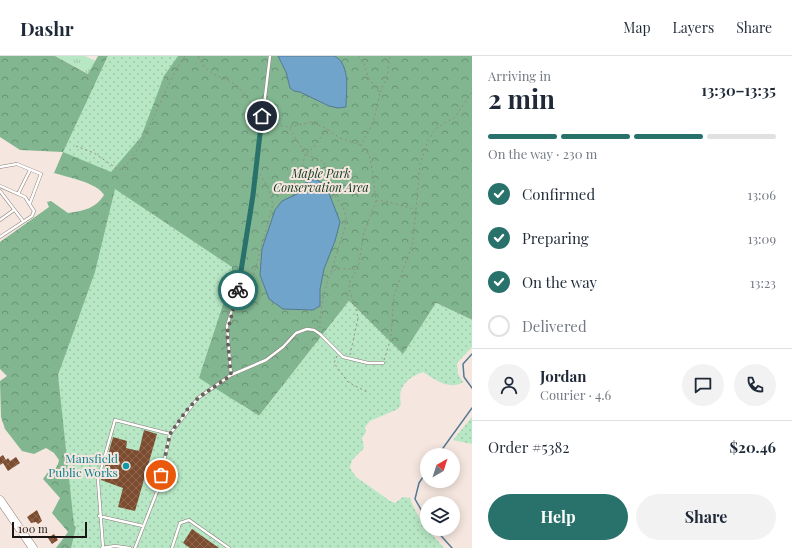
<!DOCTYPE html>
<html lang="en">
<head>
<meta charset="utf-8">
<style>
  :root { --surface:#fff; --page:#f2f2f3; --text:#1f2937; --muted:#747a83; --line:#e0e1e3; --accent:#29726b }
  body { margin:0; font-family:"Playfair Display",serif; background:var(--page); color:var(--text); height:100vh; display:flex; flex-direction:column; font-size:15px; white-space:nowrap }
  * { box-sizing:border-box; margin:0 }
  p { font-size:13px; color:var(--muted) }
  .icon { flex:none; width:22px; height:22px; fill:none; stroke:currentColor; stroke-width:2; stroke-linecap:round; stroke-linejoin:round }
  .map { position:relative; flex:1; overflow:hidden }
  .panel { display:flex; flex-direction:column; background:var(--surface); width:320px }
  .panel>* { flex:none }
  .needle { width:26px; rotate:39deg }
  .tools { position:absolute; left:420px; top:392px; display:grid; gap:8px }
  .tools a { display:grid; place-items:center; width:40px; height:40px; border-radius:50%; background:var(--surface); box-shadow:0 2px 10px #0003; font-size:20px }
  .scale { position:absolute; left:12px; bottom:10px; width:75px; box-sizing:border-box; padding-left:4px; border:2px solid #1b1613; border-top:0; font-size:11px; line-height:14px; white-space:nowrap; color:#1b1613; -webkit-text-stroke:3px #f5e7df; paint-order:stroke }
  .pin { position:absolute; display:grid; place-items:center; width:34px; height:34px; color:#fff; margin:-17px; border:2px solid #fff; border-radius:50%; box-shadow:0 1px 4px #0007 }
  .courier { position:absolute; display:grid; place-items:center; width:40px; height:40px; margin:-20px; border:3px solid #29726b; border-radius:50%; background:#fff; color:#222; box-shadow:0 1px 5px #0007 }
  .overview em { font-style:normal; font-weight:700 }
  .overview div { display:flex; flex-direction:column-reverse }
  .overview { display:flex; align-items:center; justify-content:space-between; height:68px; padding:0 16px }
  h1 { font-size:26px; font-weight:700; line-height:30px }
  .bar { display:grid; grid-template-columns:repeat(4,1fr); gap:6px 4px; align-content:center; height:48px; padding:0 16px }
  .bar i { height:5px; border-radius:3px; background:var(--line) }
  .bar .active { background:var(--accent) }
  .bar p { grid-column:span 4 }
  .line { display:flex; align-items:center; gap:10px; padding:0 16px; border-top:1px solid var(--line) }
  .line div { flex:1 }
  .round { display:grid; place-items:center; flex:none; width:42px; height:42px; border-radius:21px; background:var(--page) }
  ol { padding:0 16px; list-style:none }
  li { display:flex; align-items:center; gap:12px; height:44px }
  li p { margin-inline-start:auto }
  li .icon { padding:4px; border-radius:50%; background:var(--accent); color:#fff; stroke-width:4 }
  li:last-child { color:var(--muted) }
  li i { width:22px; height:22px; border:2px solid var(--line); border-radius:50% }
  .action { display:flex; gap:8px; margin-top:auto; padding:8px 16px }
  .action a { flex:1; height:46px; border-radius:24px; background:var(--accent); color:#fff; font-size:16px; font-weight:700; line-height:46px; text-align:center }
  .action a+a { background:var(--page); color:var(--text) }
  header { display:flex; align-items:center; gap:24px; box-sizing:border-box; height:56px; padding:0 20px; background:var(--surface); border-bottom:1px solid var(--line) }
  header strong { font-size:19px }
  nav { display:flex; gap:22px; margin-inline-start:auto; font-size:14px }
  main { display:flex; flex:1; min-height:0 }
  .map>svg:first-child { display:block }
  .grass { fill:url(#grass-tufts) }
  .forest { fill:url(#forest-crowns) }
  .park { fill:url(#park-dots) }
  .water { fill:#70a4ca; stroke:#567993 }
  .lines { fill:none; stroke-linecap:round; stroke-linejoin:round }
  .stream { stroke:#567993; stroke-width:1.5 }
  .building { fill:url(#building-cross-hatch) }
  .service-casing { stroke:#8b7e77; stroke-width:3.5 }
  .primary-casing { stroke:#8b7e77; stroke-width:9 }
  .path { stroke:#958b86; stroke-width:1; stroke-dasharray:2 3; stroke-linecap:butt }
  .service { stroke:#fff; stroke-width:2.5 }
  .primary { stroke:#fff; stroke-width:8 }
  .done { stroke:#675f5a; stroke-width:4; stroke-dasharray:0 7.2 }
  .route { stroke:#29726b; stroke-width:5 }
  .culture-dot { fill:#0f9aa8; stroke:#f5e7df; stroke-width:1.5 }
  .labels { text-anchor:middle; stroke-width:4; stroke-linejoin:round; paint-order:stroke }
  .park-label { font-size:12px; font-style:italic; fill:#0d371e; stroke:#f5e7df }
  .culture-label { font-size:12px; fill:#0d838f; stroke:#f5e7df; text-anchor:end }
</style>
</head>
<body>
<header>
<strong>Dashr</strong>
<nav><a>Map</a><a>Layers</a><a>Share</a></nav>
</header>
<main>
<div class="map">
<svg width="472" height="492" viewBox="0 0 472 492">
  <defs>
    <pattern id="grass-tufts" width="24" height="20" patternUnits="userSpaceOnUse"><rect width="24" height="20" fill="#b7e7c4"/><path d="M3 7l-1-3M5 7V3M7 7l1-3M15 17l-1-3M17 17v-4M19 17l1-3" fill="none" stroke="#9dc5a8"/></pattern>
    <pattern id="forest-crowns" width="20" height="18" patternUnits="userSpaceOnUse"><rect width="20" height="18" fill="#81b690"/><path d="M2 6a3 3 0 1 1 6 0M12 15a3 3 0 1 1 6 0" fill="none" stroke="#699374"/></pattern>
    <pattern id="park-dots" width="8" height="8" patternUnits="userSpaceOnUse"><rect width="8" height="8" fill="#b7e7c4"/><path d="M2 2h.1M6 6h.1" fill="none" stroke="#9dc5a8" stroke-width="1.8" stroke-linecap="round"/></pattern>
    <pattern id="building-cross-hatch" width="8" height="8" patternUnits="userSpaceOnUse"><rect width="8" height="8" fill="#7d4c2f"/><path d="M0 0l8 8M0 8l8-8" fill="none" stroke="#8c6751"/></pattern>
  </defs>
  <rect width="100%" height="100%" fill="#f5e7df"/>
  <!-- grass -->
  <path class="grass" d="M55,0h30l11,5 -7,13z"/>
  <!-- forest -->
  <path class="forest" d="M0,0h55l33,18 10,-18h10l-32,70 85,-70h311v264l-36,-17 -33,52 -54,-54 -90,115 -17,-11 -159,143h-27l12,-16 -16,-19 8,-15 -17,-19 5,-7c6,-1 10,-5 11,-12l-5,-7 -8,-5 -12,6 -12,-3 -17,-22 -4,-12 -1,-36 7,-5 -7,-7v-127l49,-35 -2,-5 4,-1 17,12c15,-2 27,-4 36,-18 -6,-12 -37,-18 -50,-22l9,-21 -43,-2 -20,-13z"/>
  <!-- park -->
  <path class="park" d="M108,0h70l-14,20 -23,61 -30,35 -48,-20z
    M115,133l117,78 -2,16 -31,95 60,38 90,-115 54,53 33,-51 36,17v27l-15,16 1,11 5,8c-13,9 -29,-3 -40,-10 -16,6 -26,15 -22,32l-3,5 -28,12 -5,6 1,5 -4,6 2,10 -12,12 -2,8 6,9 34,24 5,2 8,-6 7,1c6,19 21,36 34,50h-373l5,-21 -2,-2 -16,-150 37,-103z
    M472,361v27l-19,-4z"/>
  <!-- water -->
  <path class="water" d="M278,0h57c16,10 11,35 11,51l-8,1 -9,-2 -29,-14 -6,-1 -4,-3 -4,-16z
    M315,123l11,6 14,37 -5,19 -11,28 -4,20v17l-7,4 -30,-1 -14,-10 -9,-24 2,-26 13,-39 7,-9 15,-7 8,-11z"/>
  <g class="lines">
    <!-- stream -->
    <path class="stream" d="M472,298l-9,10 1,13 8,11
      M438,399l34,-47
      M427,415l-8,12 -4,16 12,21
      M435,473l17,19"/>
  </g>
  <!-- building -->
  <path class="building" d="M144,374l13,4 -22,77 -17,-4 5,-19 -22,-8 12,-43 14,4 -1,7 13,3z
    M3,399l3,5 2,-2 2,3 6,-4 4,6 -12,8 -5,-8 -3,2v-8z
    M37,454l5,11 -4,3 -2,-2 -5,1 -4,-6z
    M192,473l27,19h-29l-7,-5z
    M54,478l4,6 -6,4 -4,-6z"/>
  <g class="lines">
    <!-- service casing -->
    <g class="service-casing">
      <path id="service" d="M0,111l17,-3 24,10 -11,29
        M0,130l25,11 9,14 -2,5 -32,21
        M0,135l23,30
        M18,138l12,-24
        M0,164l14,-10
        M231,319l-4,-49 11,-35 15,-96 17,-139
        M170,378l28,-36 33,-23 35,-15 17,-13 13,-14 11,-4 7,1 6,4 23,23 25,6h15
        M99,460l44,10
        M103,491l-5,-67 17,-60 55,14 -12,55 -23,59
        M102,492l13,-2 15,2
        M172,492l8,-25 9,-3 40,28"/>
    </g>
    <!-- primary casing -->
    <g class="primary-casing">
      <path id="primary" d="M0,444l33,48"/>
    </g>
    <!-- path -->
    <path class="path" d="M198,0c11,24 23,17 40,31 9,9 15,20 21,31
      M380,36l7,-15 3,-21
      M266,67l23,4 16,27 -2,11 -9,20 2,9
      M290,71l21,-5 16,7 13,9 21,7 12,-22 7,-30 -11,-14 -5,-15 -5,-8
      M327,73l-14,19 -8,6 16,6 5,5 5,25 13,19 2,9 -1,9 -14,45
      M76,90l18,7 25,17c22,-9 47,-91 66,-114
      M376,145h9l29,8
      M242,233l9,-4 22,-81 -4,-14 -9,-16
      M320,272c-1,-10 5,-54 15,-58 6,-3 15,0 22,-1
      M350,299l8,-37 -2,-9 -7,-20 1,-9 8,-11 6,-37 12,-31 -3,-27 -4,-20 -8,-9
      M337,300l-3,7 14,19 19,10
      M384,304l7,-22 3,-43 19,-53 7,-78 8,-23 7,-12 20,-12 17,-25"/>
    <!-- service -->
    <use href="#service" class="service"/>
    <!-- primary -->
    <use href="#primary" class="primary"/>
  </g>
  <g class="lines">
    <!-- done -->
    <path class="done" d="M161,419l9,-41 16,-23 12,-13 33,-23 -4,-42 11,-43"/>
    <!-- route -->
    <path class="route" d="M238,234l15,-95 9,-79"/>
  </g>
  <!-- markers -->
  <circle class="culture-dot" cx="126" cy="410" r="4"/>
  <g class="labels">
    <!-- park labels -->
    <g class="park-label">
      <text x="321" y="122">Maple Park<tspan x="321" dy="14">Conservation Area</tspan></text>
    </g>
    <!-- culture labels -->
    <g class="culture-label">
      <text x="118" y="407">Mansfield<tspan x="118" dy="14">Public Works</tspan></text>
    </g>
  </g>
</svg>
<div class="tools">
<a><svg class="needle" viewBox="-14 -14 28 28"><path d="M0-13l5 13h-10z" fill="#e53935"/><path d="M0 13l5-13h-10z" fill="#747a83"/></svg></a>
<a><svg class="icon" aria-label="layers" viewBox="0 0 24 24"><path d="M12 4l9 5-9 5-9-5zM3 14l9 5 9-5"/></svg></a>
</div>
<div class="scale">100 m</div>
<div class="pin" style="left:161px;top:419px;background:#ea580c"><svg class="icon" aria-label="bag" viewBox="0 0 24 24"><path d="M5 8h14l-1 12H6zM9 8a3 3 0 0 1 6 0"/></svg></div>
<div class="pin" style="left:262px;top:60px;background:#1f2937"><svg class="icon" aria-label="home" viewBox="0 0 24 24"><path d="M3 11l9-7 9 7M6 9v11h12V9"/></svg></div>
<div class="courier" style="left:238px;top:234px"><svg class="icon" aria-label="bike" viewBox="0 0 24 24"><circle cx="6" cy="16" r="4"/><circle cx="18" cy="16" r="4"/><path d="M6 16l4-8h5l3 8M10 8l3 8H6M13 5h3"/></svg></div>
</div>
<section class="panel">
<div class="overview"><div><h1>2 min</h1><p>Arriving in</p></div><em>13:30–13:35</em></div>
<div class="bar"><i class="active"></i><i class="active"></i><i class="active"></i><i></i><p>On the way · 230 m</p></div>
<ol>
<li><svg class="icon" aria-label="check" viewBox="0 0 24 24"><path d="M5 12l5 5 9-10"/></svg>Confirmed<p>13:06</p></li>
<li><svg class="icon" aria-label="check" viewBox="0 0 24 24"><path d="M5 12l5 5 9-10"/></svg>Preparing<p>13:09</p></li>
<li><svg class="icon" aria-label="check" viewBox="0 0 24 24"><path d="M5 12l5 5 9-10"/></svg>On the way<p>13:23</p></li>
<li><i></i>Delivered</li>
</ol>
<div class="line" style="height:72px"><a class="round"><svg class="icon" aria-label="person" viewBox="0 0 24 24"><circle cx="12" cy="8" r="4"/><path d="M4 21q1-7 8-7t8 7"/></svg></a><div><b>Jordan</b><p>Courier · 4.6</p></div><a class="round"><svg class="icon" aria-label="chat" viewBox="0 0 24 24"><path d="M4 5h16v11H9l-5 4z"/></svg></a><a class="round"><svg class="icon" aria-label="phone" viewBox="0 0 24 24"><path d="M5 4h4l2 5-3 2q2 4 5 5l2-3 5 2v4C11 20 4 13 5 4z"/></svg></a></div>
<div class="line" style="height:52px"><div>Order #5382</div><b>$20.46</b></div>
<div class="action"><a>Help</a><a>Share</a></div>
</section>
</main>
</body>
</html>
